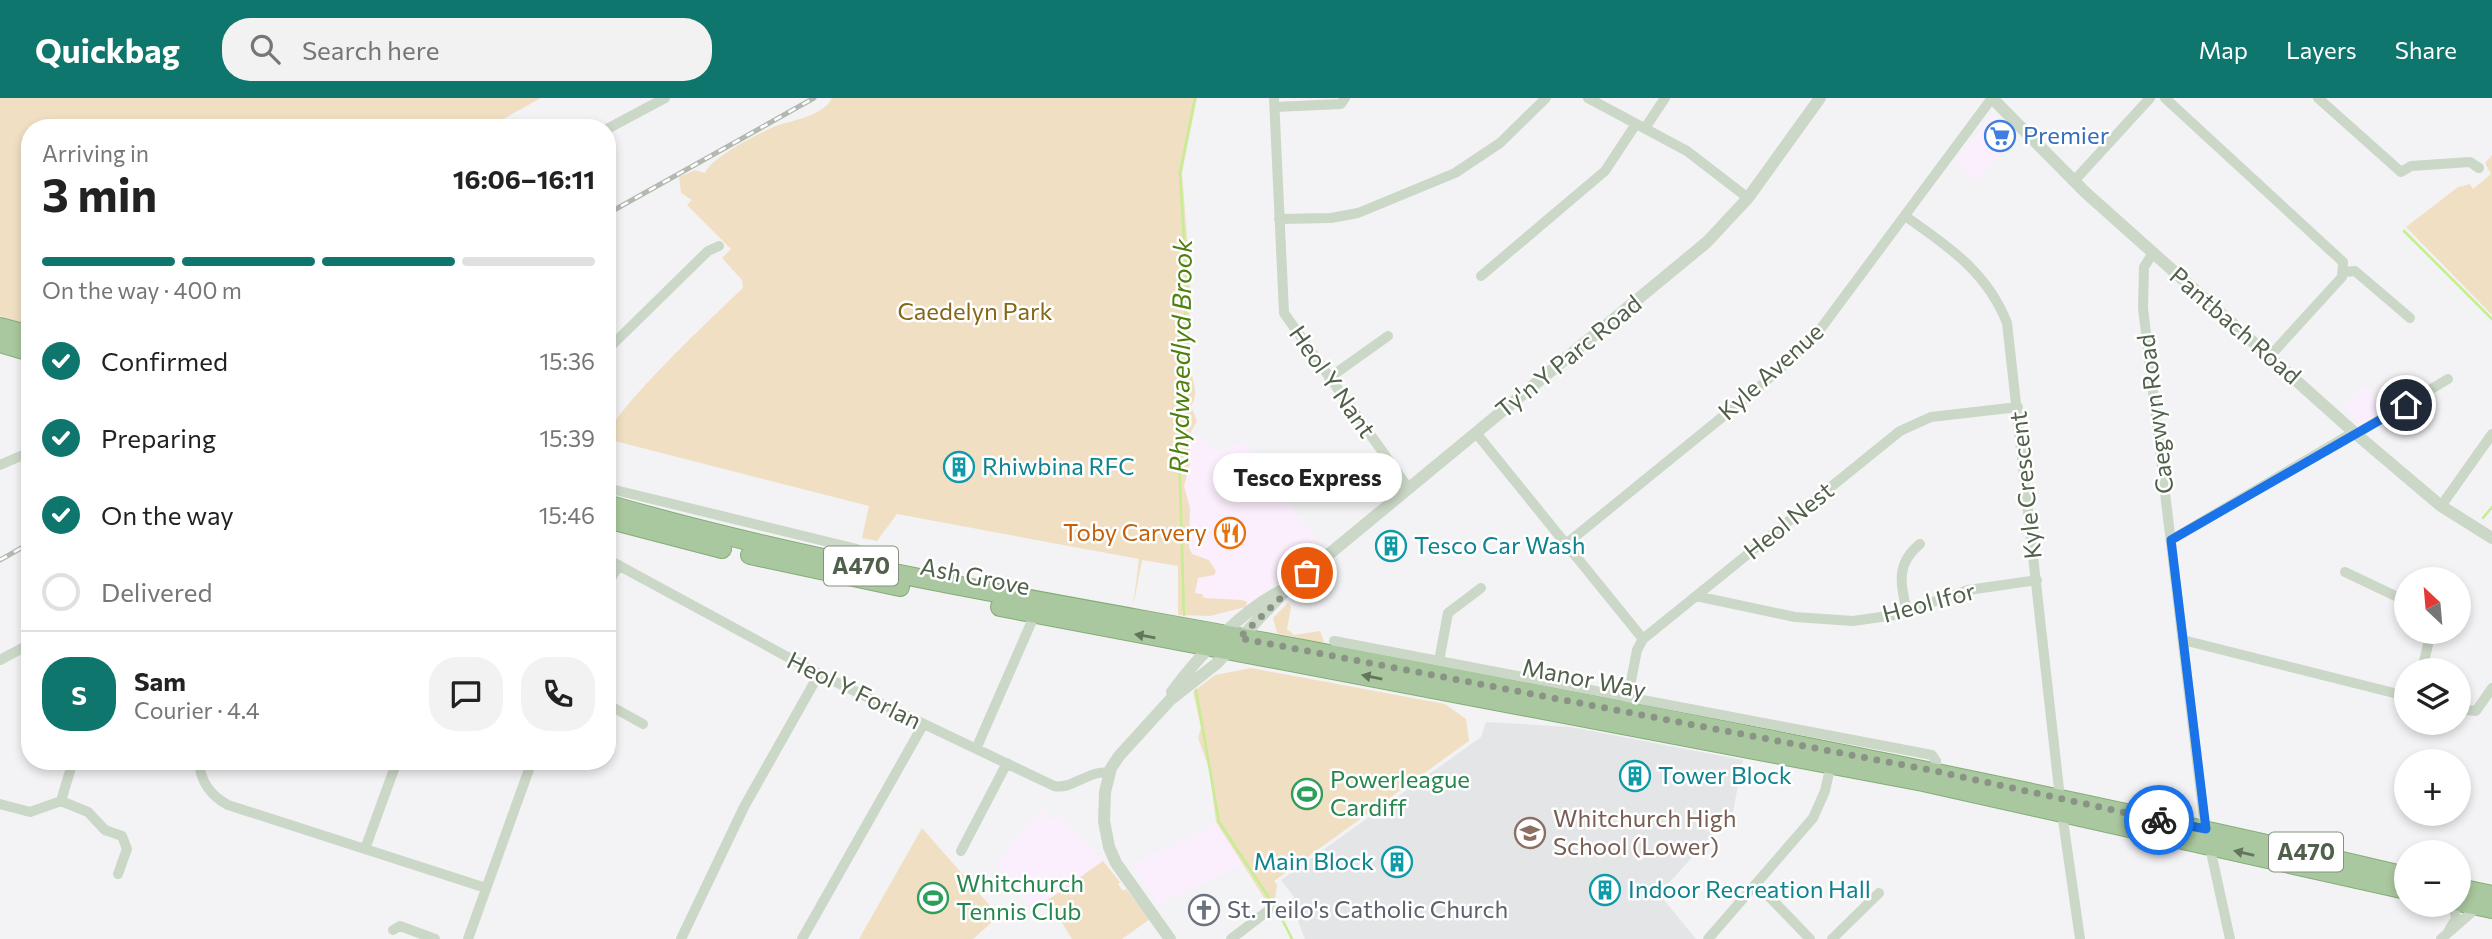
<!DOCTYPE html>
<html lang="en">
<head>
<meta charset="utf-8">
<style>
  :root { --surface:#fff; --page:#f2f2f2; --text:#222; --muted:#767676; --line:#e0e0e0; --accent:#0f766e }
  body { margin:0; font-family:Commissioner,sans-serif; background:var(--page); color:var(--text); height:100vh; display:flex; flex-direction:column; font-size:26px; white-space:nowrap }
  * { box-sizing:border-box; margin:0 }
  p { font-size:23px; color:var(--muted) }
  .icon { flex:none; width:38px; height:38px; fill:none; stroke:currentColor; stroke-width:2; stroke-linecap:round; stroke-linejoin:round }
  .map { position:relative; flex:1; overflow:hidden }
  .panel { position:absolute; left:21px; top:21px; width:595px; height:651px; display:flex; flex-direction:column; background:var(--surface); border-radius:28px; box-shadow:0 4px 10px #0003 }
  .panel>* { flex:none }
  .needle { width:46px; rotate:334deg }
  .controls { position:absolute; left:2394px; top:469px; display:grid; gap:14px }
  .controls a { display:grid; place-items:center; width:77px; height:77px; border-radius:50%; background:var(--surface); box-shadow:0 4px 10px #0003; font-size:35px }
  .pin { position:absolute; display:grid; place-items:center; width:60px; height:60px; color:#fff; margin:-30px; border:4px solid #fff; border-radius:50%; box-shadow:0 2px 7px #0007 }
  .courier { position:absolute; display:grid; place-items:center; width:70px; height:70px; margin:-35px; border:5px solid #1a73e8; border-radius:50%; background:#fff; color:#222; box-shadow:0 2px 9px #0007 }
  .bubble { position:absolute; height:49px; border-radius:24px; background:var(--surface); box-shadow:0 4px 10px #0003; font-size:23px; font-weight:700; line-height:49px; text-align:center }
  .overview em { font-style:normal; font-weight:700 }
  .overview div { display:flex; flex-direction:column-reverse }
  .overview { display:flex; align-items:center; justify-content:space-between; height:119px; padding:0 21px }
  h1 { font-size:46px; font-weight:700; line-height:52px }
  .bar { display:grid; grid-template-columns:repeat(4,1fr); gap:10px 7px; align-content:center; height:84px; padding:0 21px }
  .bar i { height:9px; border-radius:5px; background:var(--line) }
  .bar .current { background:var(--accent) }
  .bar p { grid-column:span 4 }
  .line { display:flex; align-items:center; gap:18px; padding:0 21px; border-top:2px solid var(--line) }
  .line div { flex:1 }
  .round { display:grid; place-items:center; flex:none; width:74px; height:74px; border-radius:28px; background:var(--page) }
  ol { padding:0 21px; list-style:none }
  li { display:flex; align-items:center; gap:21px; height:77px }
  li p { margin-inline-start:auto }
  li .icon { padding:7px; border-radius:50%; background:var(--accent); color:#fff; stroke-width:4 }
  li:last-child { color:var(--muted) }
  li i { width:38px; height:38px; border:4px solid var(--line); border-radius:50% }
  header { display:flex; align-items:center; gap:42px; box-sizing:border-box; height:98px; padding:0 35px; background:var(--accent); color:#fff }
  header strong { font-size:33px }
  nav { display:flex; gap:38px; margin-inline-start:auto; font-size:24px }
  .search { width:490px; height:63px; background:var(--page); display:flex; align-items:center; gap:18px; box-sizing:border-box; padding:0 24px; border-radius:28px; color:var(--muted); font-size:26px }
  .map>svg:first-child { display:block }
  .commercial { fill:#fceffd }
  .education { fill:#e4e5e6 }
  .green { fill:#f0dfc3 }
  .lines { fill:none; stroke-linecap:round; stroke-linejoin:round }
  .stream { stroke:#c5ed91; stroke-width:2.5 }
  .trunk-casing { stroke:#84ac76; stroke-width:20 }
  .minor { stroke:#cbd7c7; stroke-width:10 }
  .tertiary { stroke:#cbd7c7; stroke-width:12 }
  .trunk { stroke:#aac89f; stroke-width:18 }
  .rail-casing { stroke:#b2b9b1; stroke-width:5 }
  .rail { stroke:#fff; stroke-width:2.5; stroke-dasharray:8; stroke-linecap:butt }
  .oneway { fill:#63755b }
  .done { stroke:#8a9386; stroke-width:7; stroke-dasharray:0 12.6 }
  .route { stroke:#1a73e8; stroke-width:9 }
  .labels { text-anchor:middle; stroke-width:5; stroke-linejoin:round; paint-order:stroke }
  .shield { fill:#fff; stroke:#859080; stroke-width:2 }
  .shield-label { font-size:23px; font-weight:bold; fill:#51604a }
  .shop-label { font-size:24px; fill:#366cbe; stroke:#fff; text-anchor:start }
  .park-label { font-size:24px; fill:#846618; stroke:#fff }
  .street-label { font-size:24px; fill:#51604a; stroke:#fff }
  .culture-label { font-size:24px; fill:#0d838f; stroke:#fff; text-anchor:start }
  .food-label { font-size:24px; fill:#c56008; stroke:#fff; text-anchor:end }
  .leisure-label { font-size:24px; fill:#27864d; stroke:#fff; text-anchor:start }
  .education-label { font-size:24px; fill:#785e54; stroke:#fff; text-anchor:start }
  .worship-label { font-size:24px; fill:#5b616d; stroke:#fff; text-anchor:start }
  .water-label { font-size:26px; font-style:italic; fill:#4f800e; stroke:#fff }
</style>
</head>
<body>
<header>
<strong>Quickbag</strong>
<div class="search"><svg class="icon" aria-label="search" viewBox="0 0 24 24"><circle cx="10" cy="10" r="6"/><path d="M15 15l6 6"/></svg>Search here</div>
<nav><a>Map</a><a>Layers</a><a>Share</a></nav>
</header>
<div class="map">
<svg width="2492" height="841" viewBox="0 0 2492 841">
  <rect width="100%" height="100%" fill="#f3f3f5"/>
  <!-- commercial -->
  <path class="commercial" d="M1992,16l24,25 -41,42 -20,-19z
    M2364,288l24,25 -25,14 -19,-18z
    M1183,329l38,25 24,-11 74,104 -77,65 -32,6 -20,-1 -8,-138z
    M1044,709l1,14 15,-4 43,44 -68,49 -40,-46z
    M1217,726l27,39 -86,42 -26,-40z"/>
  <!-- education -->
  <path class="education" d="M1486,624l85,5 172,33 -10,52 -74,82 37,45h-391l-15,-38 4,-4 -13,-17 200,-143z"/>
  <!-- green -->
  <path class="green" d="M0,0h541l-36,20 -3,10h-472v197l-30,-9z
    M832,0h365l-15,75 8,101 -1,87c1,16 12,30 2,45l6,15 -9,16 3,22 -7,27 6,22 -1,39 3,7 17,6 7,11 -2,4 -16,3 -3,15 7,1 2,4 38,2 5,2 -1,5 -36,9 -32,-1v-49l-36,-6 -9,47 6,-48 -242,-45 -20,27 -15,-3 7,-32 -262,-67c0,-24 113,-129 136,-151l-1,-8 -20,-22 9,-9 -44,-44 5,-5 -11,-7 -2,-16 16,-7 10,3c5,-15 54,-40 71,-47 17,-6 47,-10 56,-28z
    M2492,57v160l-86,-88 52,-40 12,-3 3,5 18,-15 -6,-11z
    M1288,505l3,4 -4,22 7,6 26,-4 4,11 -18,1 -2,-4 -27,-6 -4,-15z
    M1251,570l194,36 21,15 3,22 -195,140 3,4 -2,14 -7,5 -52,-82 -7,-54 -11,-30 3,-10 -8,-36 22,-17z
    M922,730l77,88 -26,23h-114z
    M1103,763l17,21 -2,2 5,7 3,-2 24,30 -28,20h-50l-24,-39z"/>
  <g class="lines">
    <!-- stream -->
    <path class="stream" d="M2404,133l88,88
      M2483,420l9,-11
      M1184,517l-6,-196 9,-130 -7,-116 15,-75
      M1196,592l23,132 60,91 13,26"/>
    <!-- trunk casing -->
    <g class="trunk-casing">
      <path id="trunk" d="M0,229l30,8
        M0,245l30,9
        M607,406c228,66 463,101 696,145 369,70 738,141 1103,227
        M607,421l115,30
        M750,457l150,32
        M1000,509l923,175 483,108
        M2459,790l33,7
        M2459,804l33,7"/>
    </g>
    <!-- minor -->
    <path class="minor" d="M1274,0l10,215 125,176
      M1588,0l99,53 61,47
      M2165,0l178,164 -1,15 -72,79
      M2318,0l83,74 10,-6 59,-4 9,6
      M1275,9l66,-3 4,-6
      M1645,30l20,-30
      M607,31l58,-31
      M2074,83l76,-83
      M1905,118c43,30 82,56 102,107l53,475
      M1279,121l52,-1 27,-5 97,-40 45,-30 46,-45
      M2153,155l-9,14 -1,41 61,512 26,119
      M2345,174l10,-1 55,47
      M1481,178l124,-105 31,-47
      M607,252l101,-99 11,-5
      M1329,280l59,-42
      M1476,335l167,206
      M2356,336l92,-55
      M0,367l30,-13
      M607,390l250,61 7,4v14
      M2441,408l51,-72
      M2171,442l183,-108
      M1566,446l192,-156 55,-49 179,-241
      M607,461l212,115 235,112c19,4 35,-17 55,-13
      M2345,474l61,29
      M607,487l12,-20
      M1696,498l99,21 58,4 42,-6 73,-25 69,-10
      M1907,513c-7,-27 -11,-48 13,-67
      M2183,542l223,56
      M1334,543l598,114 4,6 -1,10
      M0,562l30,-16
      M1439,563l9,-48 33,-25
      M2422,572l9,-38
      M1627,604l10,-52 6,-11 257,-208 31,-14 87,-10
      M607,606l36,20
      M2459,611l17,2 16,-23
      M976,651l59,-135
      M199,663c1,20 12,35 29,44l258,83
      M61,703l27,11 17,18 17,6 5,13 -9,25
      M0,706l30,8 31,-11 12,-40
      M2062,715l18,126
      M365,751l32,-88
      M961,753l46,-88
      M1757,786l53,55
      M393,832l7,-4 35,13
      M2449,832l7,-11 -2,-14
      M468,841l64,-178
      M681,841l63,-132 75,-133
      M802,841l121,-214
      M1231,841l38,-29
      M1708,841l105,-121 12,-27 6,-27
      M1832,841l47,-46
      M2441,841l38,-33"/>
    <!-- tertiary -->
    <path class="tertiary" d="M1992,0l93,94 271,242 85,72 51,32
      M1172,594c26,-36 74,-86 115,-104
      M1170,841l-54,-76 -7,-16 -5,-26 1,-29 6,-24 8,-12 51,-56 46,-36 72,-76 419,-346 41,-44 72,-100"/>
    <!-- trunk -->
    <use href="#trunk" class="trunk"/>
    <!-- rail casing -->
    <g class="rail-casing">
      <path id="rail" d="M607,116l207,-116
        M0,462l30,-17"/>
    </g>
    <!-- rail -->
    <use href="#rail" class="rail"/>
  </g>
  <!-- one-way arrows -->
  <defs><path id="oneway-solid" d="M-6-.8H1V-3.2L6.5 0L1 3.2V.8H-6Z" transform="scale(1.75)"/></defs>
  <g class="oneway">
    <use href="#oneway-solid" transform="translate(1145 538) rotate(-170)"/>
    <use href="#oneway-solid" transform="translate(1372 579) rotate(-169)"/>
    <use href="#oneway-solid" transform="translate(2244 755) rotate(-167)"/>
  </g>
  <g class="lines">
    <!-- done -->
    <path class="done" d="M1307,475l-68,65 696,133 224,49"/>
    <!-- route -->
    <path class="route" d="M2159,722l47,9 -35,-289 235,-135"/>
  </g>
  <!-- icons -->
  <defs>
    <g id="supermarket-ring" transform="scale(1.575)"><circle r="9.5" fill="#fff" stroke="#3f7fe0" stroke-width="1.5"/><path d="M-6-5.5h2.5l.6 2H6L4.5 2H-2.5L-4.4-4H-6ZM-1.5 3.2a1.3 1.3 0 1 0 .1 0ZM3 3.2a1.3 1.3 0 1 0 .1 0Z" fill="#3f7fe0"/></g>
    <g id="building-ring" transform="scale(1.575)"><circle r="9.5" fill="#fff" stroke="#0f9aa8" stroke-width="1.5"/><path d="M-4-6H4V6H1V3H-1V6H-4ZM-2.5-4.3h1.7v1.8h-1.7ZM.8-4.3h1.7v1.8H.8ZM-2.5-1h1.7V.8h-1.7ZM.8-1h1.7V.8H.8Z" fill="#0f9aa8"/></g>
    <g id="restaurant-ring" transform="scale(1.575)"><circle r="9.5" fill="#fff" stroke="#e8710a" stroke-width="1.5"/><path d="M-5-6h1v4h1v-4h1v4h1v-4h1v5L-1.5 .5V6h-2V.5L-5-1ZM5-6V6H3V1.5H1.5Q1.5-4 5-6Z" fill="#e8710a"/></g>
    <g id="stadium-ring" transform="scale(1.575)"><circle r="9.5" fill="#fff" stroke="#2e9e5b" stroke-width="1.5"/><path d="M0-5a6.5 5 0 1 0 0 10a6.5 5 0 1 0 0-10ZM-3.5-1.8h7v3.6h-7Z" fill="#2e9e5b"/></g>
    <g id="school-ring" transform="scale(1.575)"><circle r="9.5" fill="#fff" stroke="#8d6e63" stroke-width="1.5"/><path d="M0-5L7-2L0 1L-7-2ZM-4 1L0 2.5L4 1V4Q0 6-4 4Z" fill="#8d6e63"/></g>
    <g id="church-ring" transform="scale(1.575)"><circle r="9.5" fill="#fff" stroke="#6b7280" stroke-width="1.5"/><path d="M-1.2-6h2.4v3.5h3.3v2.4h-3.3V6h-2.4V-.1h-3.3v-2.4h3.3Z" fill="#6b7280"/></g>
  </defs>
  <g fill-rule="evenodd">
    <use href="#supermarket-ring" x="2000" y="38"/>
    <use href="#building-ring" x="959" y="369"/>
    <use href="#restaurant-ring" x="1230" y="435"/>
    <use href="#building-ring" x="1391" y="448"/>
    <use href="#building-ring" x="1635" y="678"/>
    <use href="#stadium-ring" x="1307" y="696"/>
    <use href="#school-ring" x="1530" y="735"/>
    <use href="#building-ring" x="1397" y="764"/>
    <use href="#building-ring" x="1605" y="792"/>
    <use href="#stadium-ring" x="933" y="800"/>
    <use href="#church-ring" x="1204" y="812"/>
  </g>
  <g class="labels">
    <!-- shield labels -->
    <g class="shield">
      <rect x="824" y="448.5" width="74" height="39" rx="5"/>
      <rect x="2269" y="734.5" width="74" height="39" rx="5"/>
    </g>
    <g class="shield-label">
      <text x="861" y="476">A470</text>
      <text x="2306" y="762">A470</text>
    </g>
    <!-- shop labels -->
    <g class="shop-label">
      <text x="2023" y="46">Premier</text>
    </g>
    <!-- park labels -->
    <g class="park-label">
      <text x="975" y="222">Caedelyn Park</text>
    </g>
    <!-- street labels -->
    <g class="street-label">
      <text transform="translate(2235 228) rotate(41)" y="8">Pantbach Road</text>
      <text transform="translate(1569 259) rotate(-39)" y="8">Ty'n Y Parc Road</text>
      <text transform="translate(1771 274) rotate(-42)" y="8">Kyle Avenue</text>
      <text transform="translate(1332 284) rotate(55)" y="8">Heol Y Nant</text>
      <text transform="translate(2156 316) rotate(-97)" y="8">Caegwyn Road</text>
      <text transform="translate(2026 387) rotate(-96)" y="8">Kyle Crescent</text>
      <text transform="translate(1789 423) rotate(-39)" y="8">Heol Nest</text>
      <text transform="translate(975 479) rotate(11)" y="8">Ash Grove</text>
      <text transform="translate(1929 505) rotate(-15)" y="8">Heol Ifor</text>
      <text transform="translate(1584 581) rotate(11)" y="8">Manor Way</text>
      <text transform="translate(854 593) rotate(26)" y="8">Heol Y Forlan</text>
    </g>
    <!-- culture labels -->
    <g class="culture-label">
      <text x="982" y="377">Rhiwbina RFC</text>
      <text x="1414" y="456">Tesco Car Wash</text>
      <text x="1658" y="686">Tower Block</text>
      <text x="1374" y="772" text-anchor="end">Main Block</text>
      <text x="1628" y="800">Indoor Recreation Hall</text>
    </g>
    <!-- food labels -->
    <g class="food-label">
      <text x="1207" y="443">Toby Carvery</text>
    </g>
    <!-- leisure labels -->
    <g class="leisure-label">
      <text x="1330" y="690">Powerleague<tspan x="1330" dy="28">Cardiff</tspan></text>
      <text x="956" y="794">Whitchurch<tspan x="956" dy="28">Tennis Club</tspan></text>
    </g>
    <!-- education labels -->
    <g class="education-label">
      <text x="1553" y="729">Whitchurch High<tspan x="1553" dy="28">School (Lower)</tspan></text>
    </g>
    <!-- worship labels -->
    <g class="worship-label">
      <text x="1227" y="820">St. Teilo's Catholic Church</text>
    </g>
    <!-- water labels -->
    <g class="water-label">
      <text transform="translate(1181 258) rotate(-89)" y="9">Rhydwaedlyd Brook</text>
    </g>
  </g>
</svg>
<div class="controls">
<a><svg class="needle" viewBox="-14 -14 28 28"><path d="M0-13l5 13h-10z" fill="#e53935"/><path d="M0 13l5-13h-10z" fill="#767676"/></svg></a>
<a><svg class="icon" aria-label="layers" viewBox="0 0 24 24"><path d="M12 4l9 5-9 5-9-5zM3 14l9 5 9-5"/></svg></a>
<a>+</a>
<a>−</a>
</div>
<div class="pin" style="left:1307px;top:475px;background:#ea580c"><svg class="icon" aria-label="bag" viewBox="0 0 24 24"><path d="M5 8h14l-1 12H6zM9 8a3 3 0 0 1 6 0"/></svg></div>
<div class="pin" style="left:2406px;top:307px;background:#1f2937"><svg class="icon" aria-label="home" viewBox="0 0 24 24"><path d="M3 11l9-7 9 7M6 9v11h12V9"/></svg></div>
<div class="courier" style="left:2159px;top:722px"><svg class="icon" aria-label="bike" viewBox="0 0 24 24"><circle cx="6" cy="16" r="4"/><circle cx="18" cy="16" r="4"/><path d="M6 16l4-8h5l3 8M10 8l3 8H6M13 5h3"/></svg></div>
<div class="bubble" style="left:1213px;top:355px;width:189px">Tesco Express</div>
<section class="panel">
<div class="overview"><div><h1>3 min</h1><p>Arriving in</p></div><em>16:06–16:11</em></div>
<div class="bar"><i class="current"></i><i class="current"></i><i class="current"></i><i></i><p>On the way · 400 m</p></div>
<ol>
<li><svg class="icon" aria-label="check" viewBox="0 0 24 24"><path d="M5 12l5 5 9-10"/></svg>Confirmed<p>15:36</p></li>
<li><svg class="icon" aria-label="check" viewBox="0 0 24 24"><path d="M5 12l5 5 9-10"/></svg>Preparing<p>15:39</p></li>
<li><svg class="icon" aria-label="check" viewBox="0 0 24 24"><path d="M5 12l5 5 9-10"/></svg>On the way<p>15:46</p></li>
<li><i></i>Delivered</li>
</ol>
<div class="line" style="height:126px"><b class="round" style="background:var(--accent);color:#fff">S</b><div><b>Sam</b><p>Courier · 4.4</p></div><a class="round"><svg class="icon" aria-label="chat" viewBox="0 0 24 24"><path d="M4 5h16v11H9l-5 4z"/></svg></a><a class="round"><svg class="icon" aria-label="phone" viewBox="0 0 24 24"><path d="M5 4h4l2 5-3 2q2 4 5 5l2-3 5 2v4C11 20 4 13 5 4z"/></svg></a></div>
</section>
</div>
</body>
</html>
